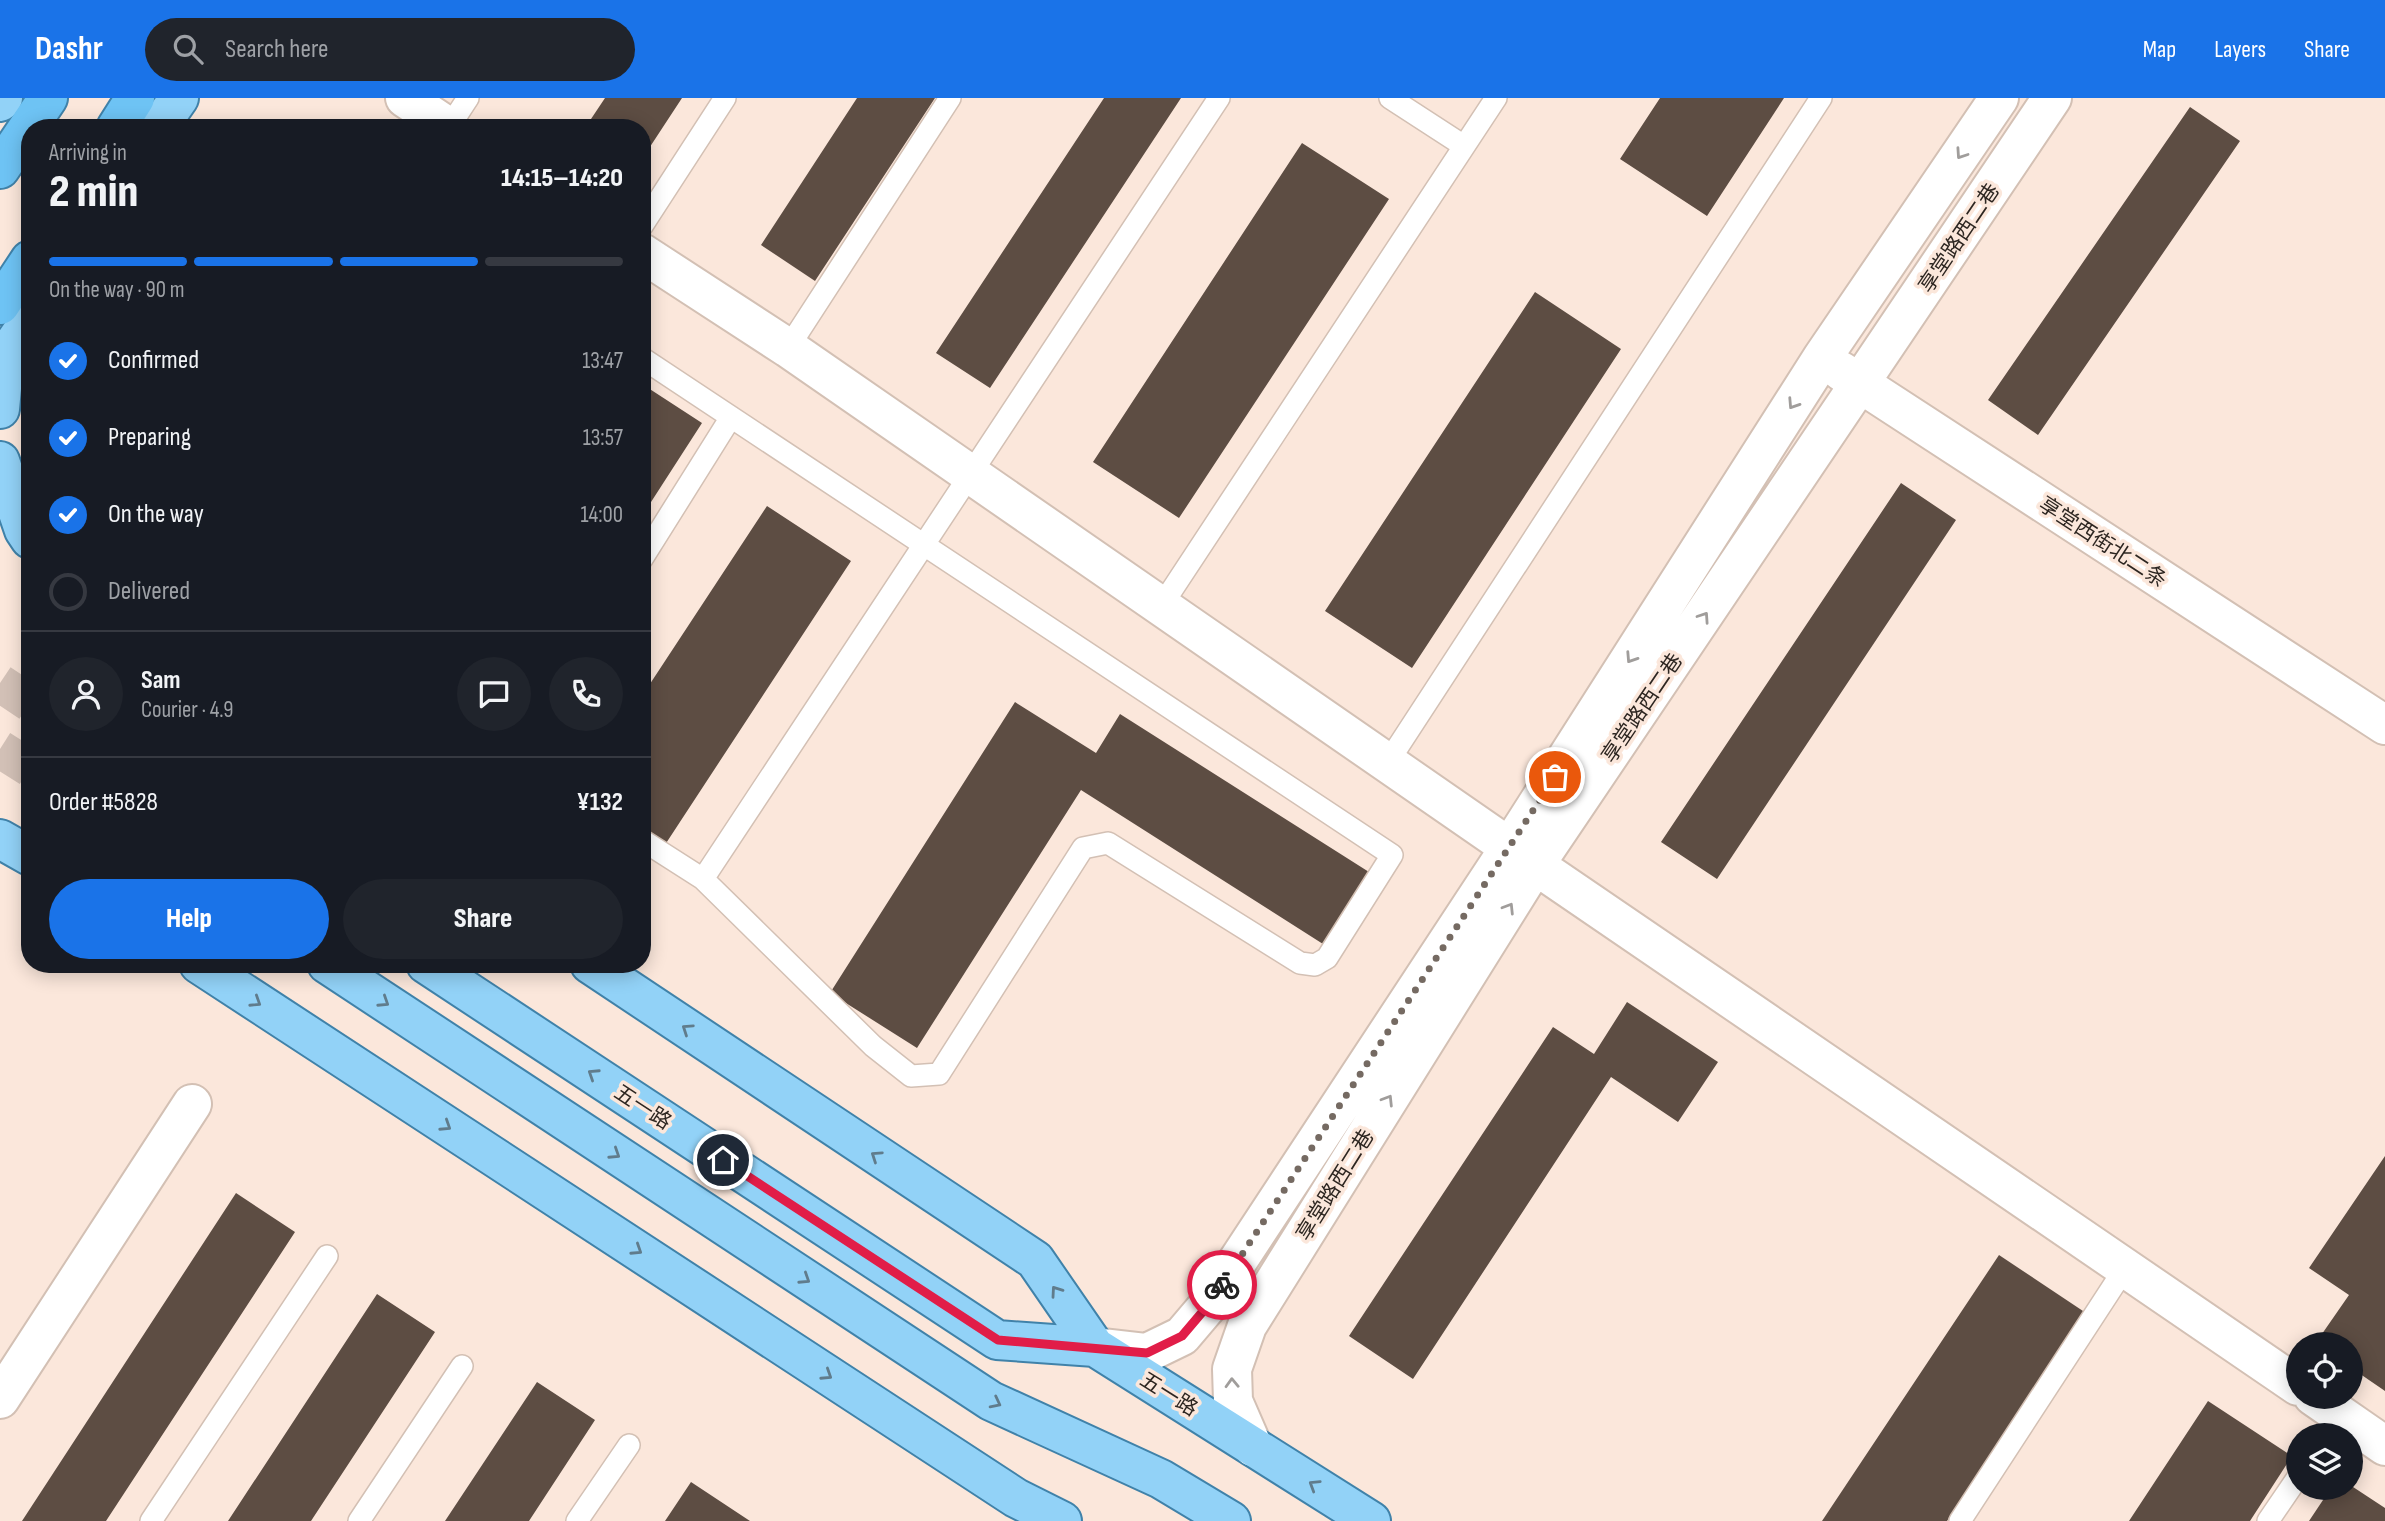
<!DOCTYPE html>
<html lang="en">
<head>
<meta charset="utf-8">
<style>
  :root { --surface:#171b24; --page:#20242c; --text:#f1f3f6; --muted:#9ea1a6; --line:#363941; --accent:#1a73e8 }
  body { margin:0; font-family:"Sofia Sans Condensed","Noto Sans SC",sans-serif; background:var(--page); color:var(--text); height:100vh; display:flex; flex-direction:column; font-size:26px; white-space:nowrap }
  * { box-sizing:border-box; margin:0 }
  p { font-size:23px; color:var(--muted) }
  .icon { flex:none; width:38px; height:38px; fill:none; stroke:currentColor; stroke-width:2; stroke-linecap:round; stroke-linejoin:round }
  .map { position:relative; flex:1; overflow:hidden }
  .details { position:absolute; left:21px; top:21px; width:630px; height:854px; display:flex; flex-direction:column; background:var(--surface); border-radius:28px; box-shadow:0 4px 18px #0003 }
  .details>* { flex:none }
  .buttons { position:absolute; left:2286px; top:1234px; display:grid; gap:14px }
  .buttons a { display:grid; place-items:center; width:77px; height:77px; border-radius:50%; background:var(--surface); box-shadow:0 4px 18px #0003; font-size:35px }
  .pin { position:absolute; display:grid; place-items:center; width:60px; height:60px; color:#fff; margin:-30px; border:4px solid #fff; border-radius:50%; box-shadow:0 2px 7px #0007 }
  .courier { position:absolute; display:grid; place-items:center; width:70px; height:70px; margin:-35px; border:5px solid #e11d48; border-radius:50%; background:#fff; color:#222; box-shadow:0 2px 9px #0007 }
  .headline em { font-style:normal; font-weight:800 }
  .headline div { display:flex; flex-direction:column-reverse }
  .headline { display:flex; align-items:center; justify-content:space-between; height:119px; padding:0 28px }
  h1 { font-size:46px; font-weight:800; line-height:52px }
  .bar { display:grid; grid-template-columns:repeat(4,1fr); gap:10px 7px; align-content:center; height:84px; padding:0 28px }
  .bar i { height:9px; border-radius:5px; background:var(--line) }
  .bar .selected { background:var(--accent) }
  .bar p { grid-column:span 4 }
  .line { display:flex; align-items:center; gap:18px; padding:0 28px; border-top:2px solid var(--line) }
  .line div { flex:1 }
  .round { display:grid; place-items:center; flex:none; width:74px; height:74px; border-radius:37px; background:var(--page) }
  ol { padding:0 28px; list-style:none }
  li { display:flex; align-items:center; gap:21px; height:77px }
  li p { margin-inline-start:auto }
  li .icon { padding:7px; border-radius:50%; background:var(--accent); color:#fff; stroke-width:4 }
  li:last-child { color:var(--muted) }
  li i { width:38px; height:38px; border:4px solid var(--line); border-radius:50% }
  .primary-button { display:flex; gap:14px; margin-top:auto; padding:14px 28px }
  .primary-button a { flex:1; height:80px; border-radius:42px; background:var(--accent); color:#fff; font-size:28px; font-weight:800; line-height:80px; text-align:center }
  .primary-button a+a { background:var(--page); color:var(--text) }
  header { display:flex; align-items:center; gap:42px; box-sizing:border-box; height:98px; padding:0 35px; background:var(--accent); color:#fff }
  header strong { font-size:33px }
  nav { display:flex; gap:38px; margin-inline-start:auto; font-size:24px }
  .search { width:490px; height:63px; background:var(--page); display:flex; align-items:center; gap:18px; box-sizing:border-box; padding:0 24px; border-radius:38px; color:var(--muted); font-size:26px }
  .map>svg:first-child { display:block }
  .building { fill:#5d4d43 }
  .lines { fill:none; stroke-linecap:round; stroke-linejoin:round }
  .primary-tunnel { stroke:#d2c0b6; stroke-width:38; stroke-dasharray:38 19; stroke-linecap:butt }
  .service-casing { stroke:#d3c0b4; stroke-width:24 }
  .minor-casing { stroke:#d3c0b4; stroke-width:42 }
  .primary-casing { stroke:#4082a9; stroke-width:42 }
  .trunk-casing { stroke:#4082a9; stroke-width:42 }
  .service { stroke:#fff; stroke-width:21 }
  .minor { stroke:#fff; stroke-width:38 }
  .primary { stroke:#92d2f7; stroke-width:38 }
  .trunk { stroke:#6ec3f4; stroke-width:38 }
  .oneway { stroke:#a09d9b }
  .oneway2 { stroke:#607c8c }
  .done { stroke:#756a62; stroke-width:7; stroke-dasharray:0 12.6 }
  .route { stroke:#e11d48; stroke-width:9 }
  .labels { text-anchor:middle; stroke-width:7; stroke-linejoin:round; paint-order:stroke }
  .street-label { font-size:21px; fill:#2d2621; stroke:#fbe7db }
</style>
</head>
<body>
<header>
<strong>Dashr</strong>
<div class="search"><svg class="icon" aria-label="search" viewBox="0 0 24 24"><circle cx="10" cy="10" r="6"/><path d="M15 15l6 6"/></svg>Search here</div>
<nav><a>Map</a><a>Layers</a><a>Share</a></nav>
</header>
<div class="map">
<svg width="2385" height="1423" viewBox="0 0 2385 1423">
  <rect width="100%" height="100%" fill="#fbe7db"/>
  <!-- building -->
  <path class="building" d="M605,0h77l-40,61v-31h-45l-8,-6z
    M857,0h78l-120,183 -54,-36z
    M1104,0h77l-191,290 -54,-35z
    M1660,0h124l-77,118 -87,-57z
    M2190,9l50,34 -202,294 -50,-35z
    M1302,45l87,56 -210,319 -86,-56z
    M1535,194l86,57 -209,319 -87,-57z
    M642,286l60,39 -60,93z
    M1901,385l55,37 -239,359 -56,-37z
    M767,408l84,55 -194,296 -15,-10v-151z
    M1015,604l81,51 24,-39 249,158 -46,72 -242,-154 -164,258 -87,-55z
    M1627,904l91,60 -40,60 -67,-45 -198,302 -64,-43 204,-309 41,27z
    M2385,1058v235l-35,-24v-23h-35l34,-49 -40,-27z
    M236,1095l59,39 -189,289h-84z
    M1999,1157l87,58 -139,208h-125z
    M377,1196l58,38 -124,189h-83z
    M537,1284l58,38 -66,101h-84z
    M2208,1303l84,55 -42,65h-121z
    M691,1384l59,39h-85z
    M2350,1387l35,23v13h-76l22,-33h19z"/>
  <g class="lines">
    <!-- primary-tunnel -->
    <path class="primary-tunnel" d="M0,585l30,20
      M0,651l30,19"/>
    <!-- service casing -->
    <g class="service-casing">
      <path id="service" d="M1390,0l74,48
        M449,29l19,-29
        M642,128l83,-128
        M788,250l162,-250
        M642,260l750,497 -65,103 -12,7 -15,-2 -192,-120 -25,5 -144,226 -28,2 -38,-30 -170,-167 -61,-39
        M642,461l89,-142
        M1162,507l334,-507
        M1388,664l433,-664
        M703,781l516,-781
        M151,1423l176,-265
        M359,1423l103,-155
        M577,1423l52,-76
        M1960,1423l165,-253
        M2268,1423l30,-44"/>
    </g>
    <!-- minor casing -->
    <g class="minor-casing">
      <path id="minor" d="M405,0l45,30
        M642,155l146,95 747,517 763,521
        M1841,273l544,354
        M1095,1249l52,6 35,-17 28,-33 300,-456 312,-489 177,-260
        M2313,1298l72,50
        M0,1301l192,-295
        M1253,1349l-20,-46 -1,-32 15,-43 288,-461 517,-767"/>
    </g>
    <!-- primary casing -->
    <g class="primary-casing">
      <path id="primary" d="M0,4l3,-4
        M158,30l21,-30
        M0,266l30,-44
        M0,311l5,-52
        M0,363l24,69 6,9
        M0,741l30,17
        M199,866l817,534 46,23
        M327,866l664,437 170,78 70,42
        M426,866l571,376 98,7 276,174
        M590,866l445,296 60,87"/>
    </g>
    <!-- trunk casing -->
    <g class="trunk-casing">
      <path id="trunk" d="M116,30l19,-30
        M0,71l48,-71
        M0,207l30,-45"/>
    </g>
    <!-- service -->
    <use href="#service" class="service"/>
    <!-- minor -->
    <use href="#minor" class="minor"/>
    <!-- primary -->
    <use href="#primary" class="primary"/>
    <!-- trunk -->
    <use href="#trunk" class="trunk"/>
  </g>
  <!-- one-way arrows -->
  <defs><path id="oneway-chevron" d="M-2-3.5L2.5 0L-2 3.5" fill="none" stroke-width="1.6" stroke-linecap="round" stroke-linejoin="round" transform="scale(1.75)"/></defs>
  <g class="oneway">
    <use href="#oneway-chevron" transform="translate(1961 56) rotate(124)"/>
    <use href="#oneway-chevron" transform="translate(1793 306) rotate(123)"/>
    <use href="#oneway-chevron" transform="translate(1704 519) rotate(-56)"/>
    <use href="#oneway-chevron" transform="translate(1631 560) rotate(123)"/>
    <use href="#oneway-chevron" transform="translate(1509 810) rotate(-58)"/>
    <use href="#oneway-chevron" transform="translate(1388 1002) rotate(-58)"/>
    <use href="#oneway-chevron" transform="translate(1232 1285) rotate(-92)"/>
  </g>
  <g class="oneway2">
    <use href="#oneway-chevron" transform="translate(256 904) rotate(33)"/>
    <use href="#oneway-chevron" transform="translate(384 904) rotate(33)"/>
    <use href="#oneway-chevron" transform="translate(687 931) rotate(-146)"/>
    <use href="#oneway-chevron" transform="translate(593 976) rotate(-147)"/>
    <use href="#oneway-chevron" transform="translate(446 1028) rotate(33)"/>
    <use href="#oneway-chevron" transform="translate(615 1056) rotate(33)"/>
    <use href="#oneway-chevron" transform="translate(876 1058) rotate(-146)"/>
    <use href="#oneway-chevron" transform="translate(637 1152) rotate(33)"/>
    <use href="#oneway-chevron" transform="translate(805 1181) rotate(33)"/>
    <use href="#oneway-chevron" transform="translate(1056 1193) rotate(-125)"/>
    <use href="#oneway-chevron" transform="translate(827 1277) rotate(33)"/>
    <use href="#oneway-chevron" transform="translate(996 1305) rotate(27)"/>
    <use href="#oneway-chevron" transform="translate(1314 1387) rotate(-148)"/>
  </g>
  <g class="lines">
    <!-- done -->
    <path class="done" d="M1222,1187l333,-508"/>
    <!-- route -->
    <path class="route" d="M723,1062l275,180 149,13 35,-17 28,-33 12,-18"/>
  </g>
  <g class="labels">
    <!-- street labels -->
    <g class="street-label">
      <text transform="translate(1959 140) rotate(-56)" y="7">享堂路西二巷</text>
      <text transform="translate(2103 444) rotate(33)" y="7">享堂西街北二条</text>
      <text transform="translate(1642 610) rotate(-56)" y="7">享堂路西二巷</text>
      <text transform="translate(643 1009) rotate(33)" y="7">五一路</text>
      <text transform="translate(1335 1087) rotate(-58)" y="7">享堂路西二巷</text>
      <text transform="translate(1169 1296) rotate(32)" y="7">五一路</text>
    </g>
  </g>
</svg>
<div class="buttons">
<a><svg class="icon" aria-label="locate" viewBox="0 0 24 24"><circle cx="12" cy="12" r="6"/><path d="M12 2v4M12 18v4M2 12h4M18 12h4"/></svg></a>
<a><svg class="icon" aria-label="layers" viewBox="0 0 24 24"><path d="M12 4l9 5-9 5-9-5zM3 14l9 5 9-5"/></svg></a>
</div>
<div class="pin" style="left:1555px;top:679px;background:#ea580c"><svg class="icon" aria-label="bag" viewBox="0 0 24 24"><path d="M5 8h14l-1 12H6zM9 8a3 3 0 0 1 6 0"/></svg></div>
<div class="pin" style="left:723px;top:1062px;background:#1f2937"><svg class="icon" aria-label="home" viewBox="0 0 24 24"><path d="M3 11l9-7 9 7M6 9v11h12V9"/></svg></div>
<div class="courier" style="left:1222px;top:1187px"><svg class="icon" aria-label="bike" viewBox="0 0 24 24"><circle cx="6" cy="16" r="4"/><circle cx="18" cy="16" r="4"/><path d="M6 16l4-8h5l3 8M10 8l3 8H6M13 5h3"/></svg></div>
<section class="details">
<div class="headline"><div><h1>2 min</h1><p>Arriving in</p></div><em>14:15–14:20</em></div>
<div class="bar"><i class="selected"></i><i class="selected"></i><i class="selected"></i><i></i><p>On the way · 90 m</p></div>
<ol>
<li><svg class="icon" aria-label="check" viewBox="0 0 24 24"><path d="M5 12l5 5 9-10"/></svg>Confirmed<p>13:47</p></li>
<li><svg class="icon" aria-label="check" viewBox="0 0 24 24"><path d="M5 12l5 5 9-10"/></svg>Preparing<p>13:57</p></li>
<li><svg class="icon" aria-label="check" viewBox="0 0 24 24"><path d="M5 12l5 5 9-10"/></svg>On the way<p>14:00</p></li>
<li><i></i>Delivered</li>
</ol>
<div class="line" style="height:126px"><a class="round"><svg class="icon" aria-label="person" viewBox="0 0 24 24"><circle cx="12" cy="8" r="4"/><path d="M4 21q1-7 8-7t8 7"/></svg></a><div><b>Sam</b><p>Courier · 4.9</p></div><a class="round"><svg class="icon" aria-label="chat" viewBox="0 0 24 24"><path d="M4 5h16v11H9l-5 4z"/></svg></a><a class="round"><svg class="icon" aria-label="phone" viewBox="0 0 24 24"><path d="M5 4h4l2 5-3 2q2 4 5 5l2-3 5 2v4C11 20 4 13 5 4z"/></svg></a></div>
<div class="line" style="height:91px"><div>Order #5828</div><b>¥132</b></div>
<div class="primary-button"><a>Help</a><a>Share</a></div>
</section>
</div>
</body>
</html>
